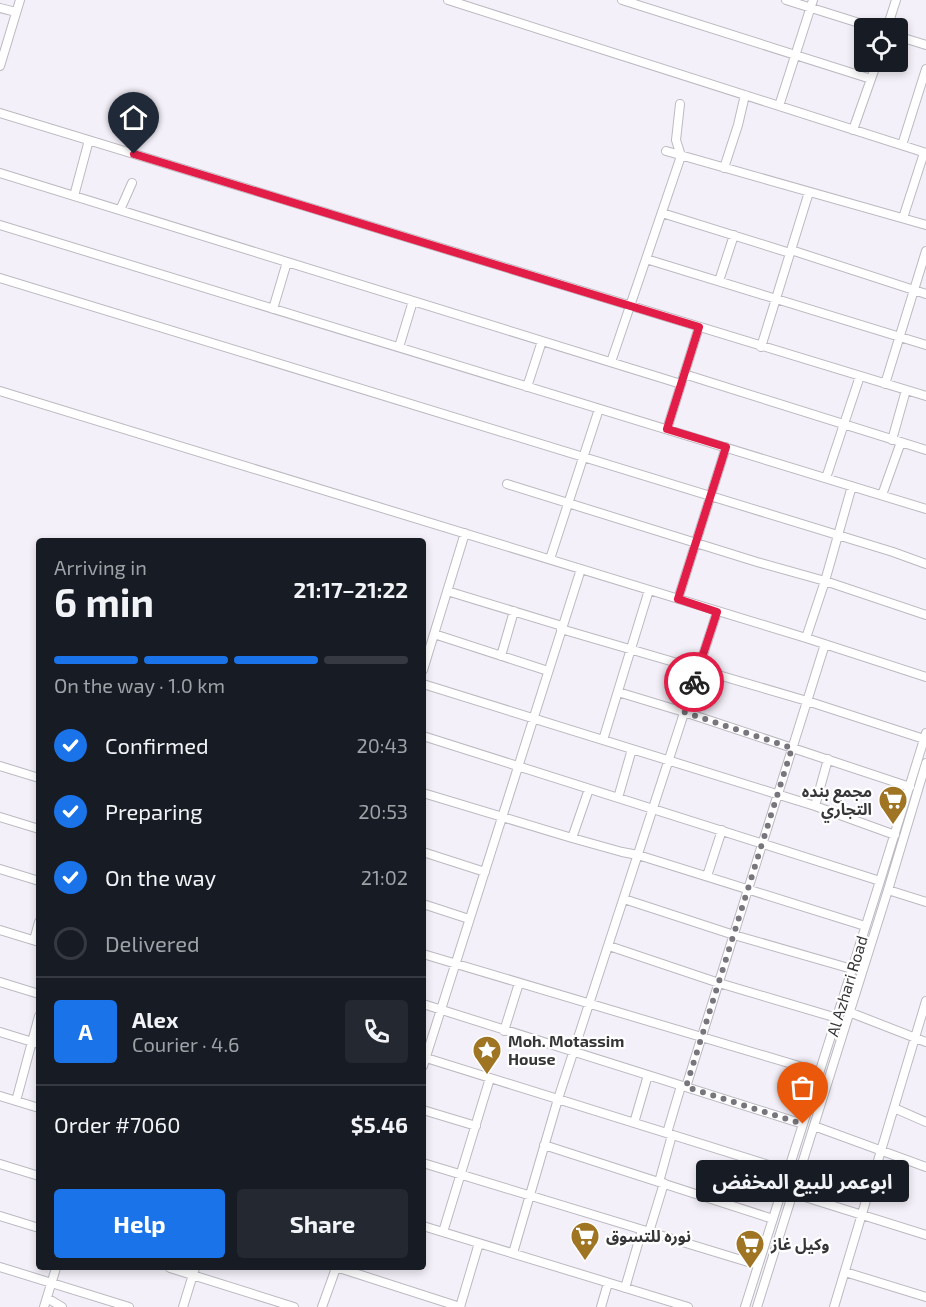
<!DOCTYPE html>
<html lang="en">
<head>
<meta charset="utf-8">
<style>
  :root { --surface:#171b24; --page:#242831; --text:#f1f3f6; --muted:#9ea1a6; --line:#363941; --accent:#1a73e8 }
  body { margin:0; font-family:"Exo 2","Noto Sans Arabic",sans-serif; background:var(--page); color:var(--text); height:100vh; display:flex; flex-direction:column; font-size:22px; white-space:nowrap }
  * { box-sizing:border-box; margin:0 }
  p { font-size:20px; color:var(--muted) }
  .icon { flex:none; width:33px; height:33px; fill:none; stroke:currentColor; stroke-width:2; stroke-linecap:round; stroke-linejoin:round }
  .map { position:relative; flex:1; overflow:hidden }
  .sheet { position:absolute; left:36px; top:538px; width:390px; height:732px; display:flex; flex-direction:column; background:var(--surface); border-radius:6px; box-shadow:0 3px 9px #0003 }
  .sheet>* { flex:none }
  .tools { position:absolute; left:854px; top:18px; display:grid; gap:12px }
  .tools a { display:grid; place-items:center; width:54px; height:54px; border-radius:6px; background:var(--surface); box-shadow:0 3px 9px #0003; font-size:30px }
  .pin { position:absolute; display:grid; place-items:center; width:51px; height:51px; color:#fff; margin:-62px -26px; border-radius:50% 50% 50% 0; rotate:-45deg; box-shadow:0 0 6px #0007 }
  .pin .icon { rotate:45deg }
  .courier { position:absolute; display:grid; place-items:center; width:60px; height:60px; margin:-30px; border:4px solid #e11d48; border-radius:50%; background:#fff; color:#222; box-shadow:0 2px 8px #0007 }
  .bubble { position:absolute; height:42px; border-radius:6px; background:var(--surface); box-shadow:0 3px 9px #0003; font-size:20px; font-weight:700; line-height:42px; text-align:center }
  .overview em { font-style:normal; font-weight:700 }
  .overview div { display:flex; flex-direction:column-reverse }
  .overview { display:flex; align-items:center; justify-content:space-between; height:102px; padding:0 18px }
  h1 { font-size:39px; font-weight:700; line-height:45px }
  .bar { display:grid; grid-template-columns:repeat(4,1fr); gap:9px 6px; align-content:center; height:72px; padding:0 18px }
  .bar i { height:8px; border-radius:4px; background:var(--line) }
  .bar .current { background:var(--accent) }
  .bar p { grid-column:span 4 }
  .line { display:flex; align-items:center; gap:15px; padding:0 18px; border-top:2px solid var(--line) }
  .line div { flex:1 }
  .round { display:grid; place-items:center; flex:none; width:63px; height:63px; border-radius:6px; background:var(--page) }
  ol { padding:0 18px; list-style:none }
  li { display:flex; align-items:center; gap:18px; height:66px }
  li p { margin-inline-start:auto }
  li .icon { padding:6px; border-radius:50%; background:var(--accent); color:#fff; stroke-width:4 }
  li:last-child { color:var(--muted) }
  li i { width:33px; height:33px; border:3px solid var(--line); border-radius:50% }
  .cta { display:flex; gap:12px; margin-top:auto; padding:12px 18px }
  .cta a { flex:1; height:69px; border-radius:6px; background:var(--accent); color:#fff; font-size:24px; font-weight:700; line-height:69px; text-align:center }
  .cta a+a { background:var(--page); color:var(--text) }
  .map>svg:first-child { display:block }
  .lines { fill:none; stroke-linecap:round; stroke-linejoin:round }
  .minor-casing { stroke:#bcb9c1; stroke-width:10 }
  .minor { stroke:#fff; stroke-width:8 }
  .done { stroke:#78767c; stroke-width:6; stroke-dasharray:0 10.8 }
  .route { stroke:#e11d48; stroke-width:8 }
  .labels { text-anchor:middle; stroke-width:4.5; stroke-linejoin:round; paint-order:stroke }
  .poi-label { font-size:16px; font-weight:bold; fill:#363538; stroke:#fff; text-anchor:start }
  .street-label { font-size:16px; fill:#363538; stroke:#fff }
</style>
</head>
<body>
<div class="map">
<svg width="926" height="1307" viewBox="0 0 926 1307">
  <rect width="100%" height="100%" fill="#f4f0f9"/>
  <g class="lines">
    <!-- minor casing -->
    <g class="minor-casing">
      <path id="minor" d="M448,0l478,153
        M622,0l249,79
        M786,0l89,28
        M0,8l16,4
        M887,28l9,-28
        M897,36l29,9
        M0,66l20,-66
        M779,106l34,-106
        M0,113l926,283
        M853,130l24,-68
        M902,145l24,-76
        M666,151l260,74
        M724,168l14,-43 7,-30
        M0,173l681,211
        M74,196l15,-56
        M120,210l12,-27
        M662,213l128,40
        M903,218l21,-65
        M0,225l926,284
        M791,250l135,44
        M646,259l280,86
        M0,278l893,274 33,12
        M719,281l15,-46
        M273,309l14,-47
        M399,347l14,-46
        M761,347l48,-155
        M611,362l70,-206 -5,-16 4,-36
        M684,374l242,76
        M885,384l41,-133
        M527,387l15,-46
        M0,391l806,247 120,39
        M667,429l32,-102
        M892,440l14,-50
        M826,478l34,-102
        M507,484l250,78 68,19 101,34
        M882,495l19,-53
        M550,559l49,-150
        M447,591l115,35
        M678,599l48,-152
        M561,629l246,72 117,38
        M434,634l114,37
        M806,638l19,-57 27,-95
        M501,656l13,-45
        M423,670l42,-137
        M423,684l392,122 80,29
        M618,692l66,20 226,75
        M423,736l457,145
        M603,740l46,-150
        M0,766l39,12
        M423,793l149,45 50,14 16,3 227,71
        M618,798l14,-49
        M815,806l13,-47
        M0,817l39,12
        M572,838l17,-49
        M423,852l62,20
        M0,869l39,12
        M707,876l15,-46
        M888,890l38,12
        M624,899l110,36 118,34
        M423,904l46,15
        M0,930l39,12
        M34,940l5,-18
        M609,946l110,37 118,35
        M423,954l396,118
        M0,982l39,12
        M423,1004l380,120
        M849,1012l77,30
        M504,1031l15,-48
        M0,1032l39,12
        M423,1057l365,114
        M423,1066l158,-497
        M686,1087l139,-443
        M0,1096l39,12
        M16,1101l23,-85
        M894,1108l32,14
        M423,1110l53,16
        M634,1123l14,-48
        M814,1126l112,41
        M667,1133l14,-47
        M544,1145l229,74
        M423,1163l335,102
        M0,1164l39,12
        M659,1182l13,-47
        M789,1192l137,43
        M0,1216l39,12
        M423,1226l265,81
        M443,1232l47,-154
        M649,1232l15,-49
        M513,1253l45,-154 159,-487
        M0,1267l129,40
        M170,1268l124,39
        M339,1268l121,39
        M845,1272l81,25
        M625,1288l17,-58
        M47,1298l15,9
        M44,1307l12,-39
        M183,1307l12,-39
        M322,1307l14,-39
        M460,1307l19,-64
        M601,1307l7,-24
        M745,1307l135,-426 46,-148
        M757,1307l131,-417 38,-127
        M834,1307l92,-306"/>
    </g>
    <!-- minor -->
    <use href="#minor" class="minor"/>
  </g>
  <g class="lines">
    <!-- done -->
    <path class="done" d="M694,682l-10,30 108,36 -106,339 117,37"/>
    <!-- route -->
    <path class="route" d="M134,154l565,173 -32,102 59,18 -48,152 39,13 -23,70"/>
  </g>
  <!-- icons -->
  <defs>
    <g id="supermarket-pin" transform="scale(1.5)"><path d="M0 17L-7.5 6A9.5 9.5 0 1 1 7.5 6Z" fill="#9f7524" stroke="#fff"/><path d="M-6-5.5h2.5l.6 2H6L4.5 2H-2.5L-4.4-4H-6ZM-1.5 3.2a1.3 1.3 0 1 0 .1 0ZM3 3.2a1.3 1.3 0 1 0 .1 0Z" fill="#fff"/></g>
    <g id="sight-pin" transform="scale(1.5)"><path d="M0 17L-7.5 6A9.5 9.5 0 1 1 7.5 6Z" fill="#9f7524" stroke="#fff"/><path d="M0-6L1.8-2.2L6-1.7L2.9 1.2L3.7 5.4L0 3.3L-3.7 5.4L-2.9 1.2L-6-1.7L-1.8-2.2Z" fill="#fff"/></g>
  </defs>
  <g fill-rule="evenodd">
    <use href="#supermarket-pin" x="893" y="800"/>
    <use href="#sight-pin" x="487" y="1050"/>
    <use href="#supermarket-pin" x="585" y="1236"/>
    <use href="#supermarket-pin" x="750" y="1244"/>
  </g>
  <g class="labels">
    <!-- poi labels -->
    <g class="poi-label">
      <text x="872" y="797" text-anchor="end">مجمع بنده<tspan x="872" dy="18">التجاري</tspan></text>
      <text x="508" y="1047">Moh. Motassim<tspan x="508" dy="18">House</tspan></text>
      <text x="606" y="1242">نوره للتسوق</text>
      <text x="771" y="1250">وكيل غاز</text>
    </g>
    <!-- street labels -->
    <g class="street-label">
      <text transform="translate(847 986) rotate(-73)" y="6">Al Azhari Road</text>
    </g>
  </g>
</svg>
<div class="tools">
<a><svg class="icon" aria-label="locate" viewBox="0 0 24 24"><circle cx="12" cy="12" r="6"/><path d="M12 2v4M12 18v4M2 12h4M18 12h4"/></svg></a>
</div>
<div class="pin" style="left:803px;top:1124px;background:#ea580c"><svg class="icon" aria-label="bag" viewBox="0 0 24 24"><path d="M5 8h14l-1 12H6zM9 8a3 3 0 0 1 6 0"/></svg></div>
<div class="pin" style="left:134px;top:154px;background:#1f2937"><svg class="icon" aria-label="home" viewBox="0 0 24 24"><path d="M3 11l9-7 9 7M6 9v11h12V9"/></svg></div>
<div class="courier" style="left:694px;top:682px"><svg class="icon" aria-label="bike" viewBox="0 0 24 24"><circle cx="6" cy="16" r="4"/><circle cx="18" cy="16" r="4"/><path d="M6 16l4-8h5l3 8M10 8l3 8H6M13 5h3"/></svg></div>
<div class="bubble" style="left:696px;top:1160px;width:213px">ابوعمر للبيع المخفض</div>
<section class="sheet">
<div class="overview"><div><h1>6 min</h1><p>Arriving in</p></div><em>21:17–21:22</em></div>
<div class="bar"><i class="current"></i><i class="current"></i><i class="current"></i><i></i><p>On the way · 1.0 km</p></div>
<ol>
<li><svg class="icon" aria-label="check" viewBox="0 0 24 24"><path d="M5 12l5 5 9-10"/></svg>Confirmed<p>20:43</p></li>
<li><svg class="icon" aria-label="check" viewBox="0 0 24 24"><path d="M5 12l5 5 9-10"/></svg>Preparing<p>20:53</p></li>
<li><svg class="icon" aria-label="check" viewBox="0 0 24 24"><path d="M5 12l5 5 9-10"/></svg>On the way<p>21:02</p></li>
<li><i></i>Delivered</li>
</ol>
<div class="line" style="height:108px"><b class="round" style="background:var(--accent);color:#fff">A</b><div><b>Alex</b><p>Courier · 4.6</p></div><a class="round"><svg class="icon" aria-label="phone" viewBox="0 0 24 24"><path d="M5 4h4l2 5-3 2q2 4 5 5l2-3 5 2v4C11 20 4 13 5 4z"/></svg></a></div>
<div class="line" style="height:78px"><div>Order #7060</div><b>$5.46</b></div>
<div class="cta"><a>Help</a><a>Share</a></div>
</section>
</div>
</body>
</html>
